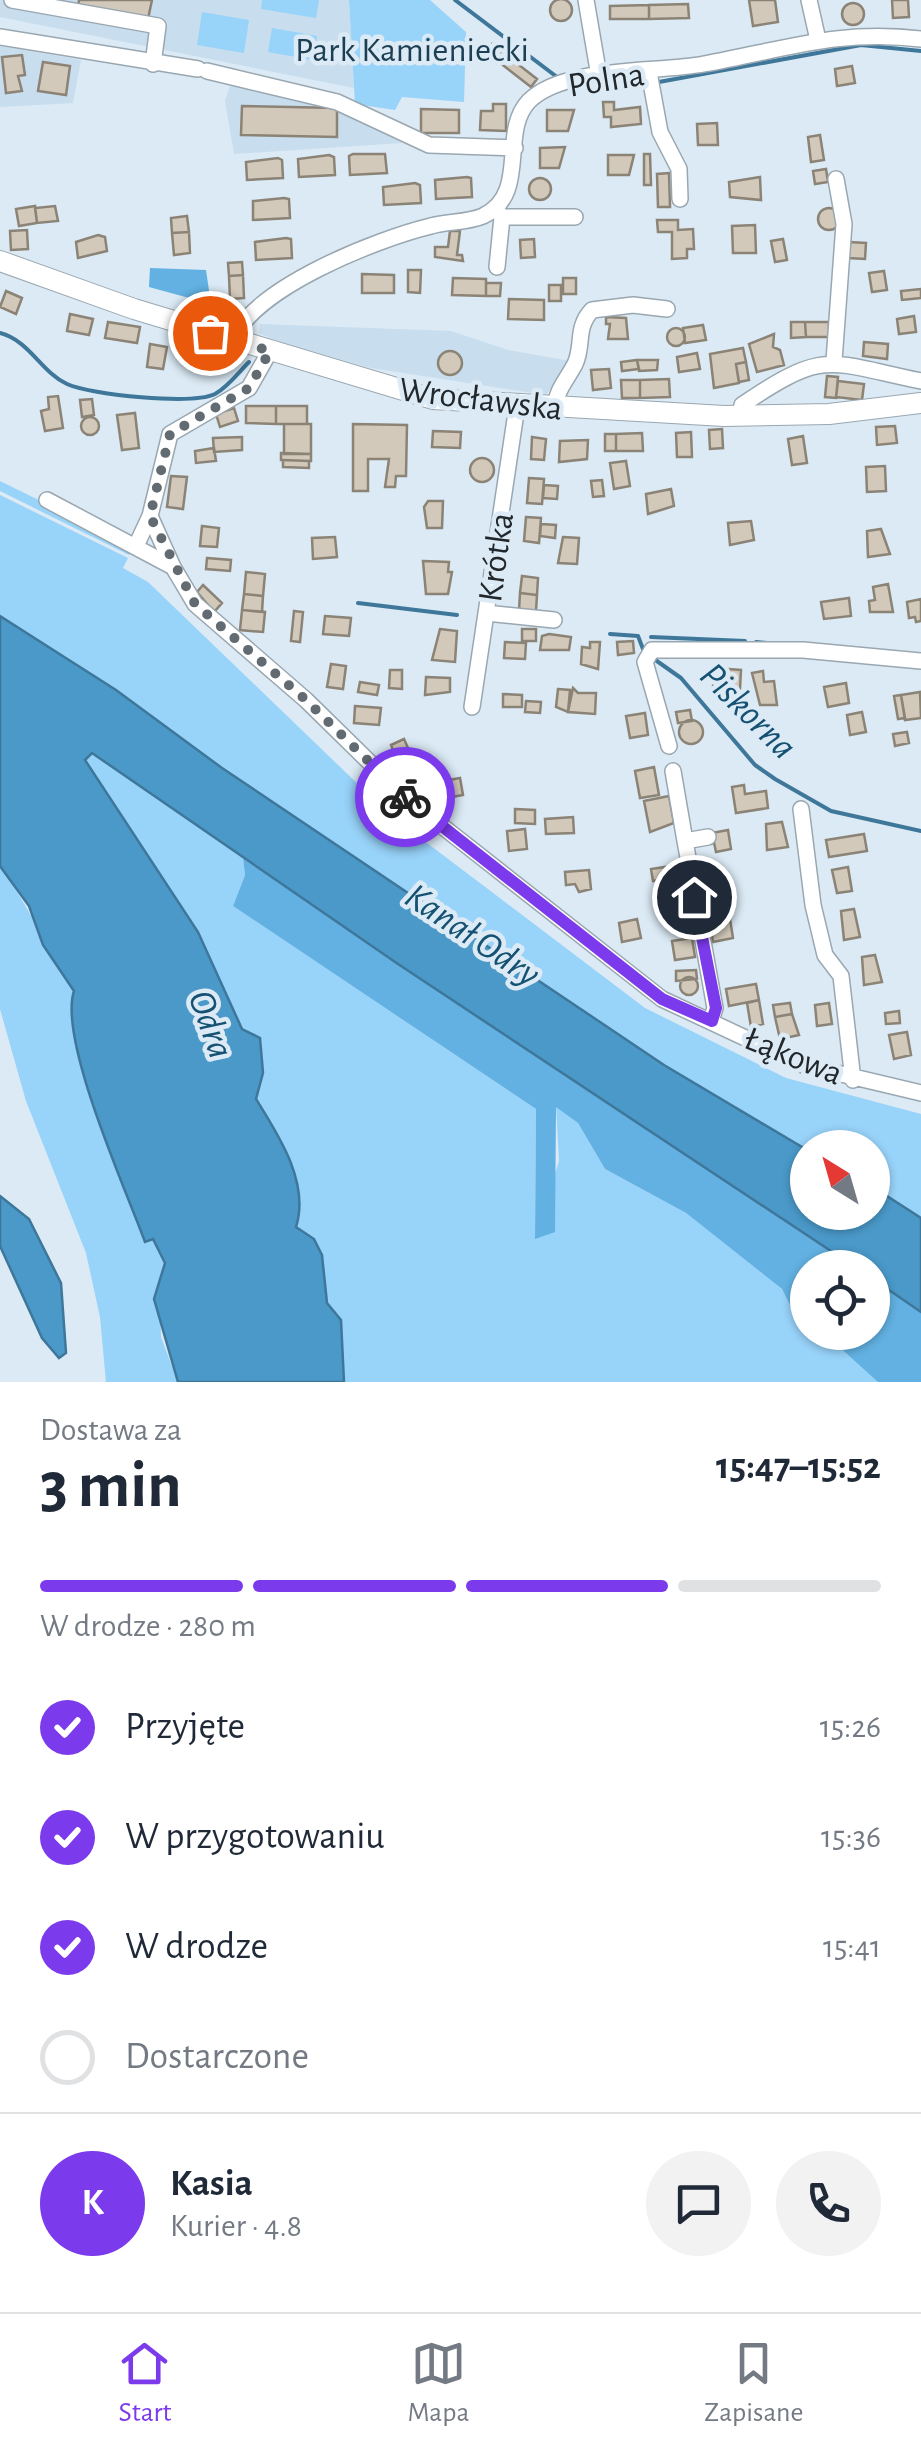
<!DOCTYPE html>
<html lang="pl">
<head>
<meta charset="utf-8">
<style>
  :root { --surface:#fff; --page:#f2f2f3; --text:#1f2937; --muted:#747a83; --line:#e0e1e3; --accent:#7c3aed }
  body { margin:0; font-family:"Alegreya Sans",sans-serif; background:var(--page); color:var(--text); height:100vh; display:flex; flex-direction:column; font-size:38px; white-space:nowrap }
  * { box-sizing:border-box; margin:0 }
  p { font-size:32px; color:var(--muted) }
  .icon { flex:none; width:55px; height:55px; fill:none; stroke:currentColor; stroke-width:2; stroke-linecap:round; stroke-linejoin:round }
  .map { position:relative; height:1382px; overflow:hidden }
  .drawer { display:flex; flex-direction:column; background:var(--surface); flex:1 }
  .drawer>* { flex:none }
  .needle { width:65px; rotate:323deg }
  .tools { position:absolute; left:790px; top:1130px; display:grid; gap:20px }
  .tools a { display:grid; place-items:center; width:100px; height:100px; border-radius:50%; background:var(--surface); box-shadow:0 2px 8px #0004; font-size:50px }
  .pin { position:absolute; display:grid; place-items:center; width:85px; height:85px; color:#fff; margin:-42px; border:5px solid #fff; border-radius:50%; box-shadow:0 2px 10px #0007 }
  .courier { position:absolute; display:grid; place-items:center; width:100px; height:100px; margin:-50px; border:8px solid #7c3aed; border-radius:50%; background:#fff; color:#222; box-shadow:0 2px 12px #0007 }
  .headline em { font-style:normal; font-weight:700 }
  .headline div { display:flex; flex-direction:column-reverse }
  .headline { display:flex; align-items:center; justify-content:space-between; height:170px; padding:0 40px }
  h1 { font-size:65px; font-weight:700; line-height:75px }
  .bar { display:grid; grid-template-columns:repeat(4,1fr); gap:15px 10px; align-content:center; height:120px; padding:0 40px }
  .bar i { height:12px; border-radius:8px; background:var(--line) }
  .bar .selected { background:var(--accent) }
  .bar p { grid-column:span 4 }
  .line { display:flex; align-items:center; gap:25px; padding:0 40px; border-top:2px solid var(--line) }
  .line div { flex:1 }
  .round { display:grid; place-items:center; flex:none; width:105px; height:105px; border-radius:52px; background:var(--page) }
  ol { padding:0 40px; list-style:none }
  li { display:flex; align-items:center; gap:30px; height:110px }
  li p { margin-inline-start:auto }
  li .icon { padding:10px; border-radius:50%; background:var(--accent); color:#fff; stroke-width:4 }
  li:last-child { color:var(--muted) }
  li i { width:55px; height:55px; border:5px solid var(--line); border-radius:50% }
  .tabs { display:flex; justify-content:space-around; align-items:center; height:140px; border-top:2px solid var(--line); background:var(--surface); font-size:28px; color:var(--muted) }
  .tabs a { display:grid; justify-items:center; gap:5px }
  .tabs .selected { color:var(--accent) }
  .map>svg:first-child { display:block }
  .built { fill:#c8dded }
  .green { fill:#98d3fa }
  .forest { fill:#62b1e2 }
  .water { fill:#4a99c9; stroke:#3e779a; stroke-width:2.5 }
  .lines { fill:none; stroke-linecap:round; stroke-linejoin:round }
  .stream { stroke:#3e779a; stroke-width:4 }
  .building { fill:#d2c9bb; stroke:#8b8376; stroke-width:2.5 }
  .minor-casing { stroke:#99a7b1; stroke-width:18 }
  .major-casing { stroke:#99a7b1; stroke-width:22 }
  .minor { stroke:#fff; stroke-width:15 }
  .major { stroke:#fff; stroke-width:20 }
  .done { stroke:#626b72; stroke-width:10; stroke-dasharray:0 18 }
  .route { stroke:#7c3aed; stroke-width:12 }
  .labels { text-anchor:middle; stroke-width:9; stroke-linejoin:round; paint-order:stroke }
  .park-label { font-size:35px; fill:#1d3f54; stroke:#dbeaf5 }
  .street-label { font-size:35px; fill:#21272b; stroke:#dbeaf5 }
  .water-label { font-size:38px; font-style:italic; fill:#145172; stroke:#dbeaf5 }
</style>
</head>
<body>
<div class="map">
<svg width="921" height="1382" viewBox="0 0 921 1382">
  <rect width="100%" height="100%" fill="#dbeaf5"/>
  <!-- built -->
  <path class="built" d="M0,0h349l5,88 -354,-71z
    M0,46l81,14 -8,43 -73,4z
    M231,83l106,25 65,35 -168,11 -9,-53z
    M260,324l191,7 57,19 62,11 -24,34 -175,-27 -94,-27 -18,-8z"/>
  <!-- green -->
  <path class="green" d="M262,0h57l-3,18 -55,-9z
    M349,0h81l36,32 -2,70 -62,-5 -7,13 -40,-6z
    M202,12l47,8 -5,33 -47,-8z
    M272,28l45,8 -4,24 -45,-8z
    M0,481l134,66 -5,8 -129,-64z
    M0,495l128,63 -5,10 25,14 242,233 255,193 141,70 135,36v104l-48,-31 -1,-39 -65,2 -143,-85 -442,-297 -106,-78 -116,-74z
    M92,753l151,105 2,17 -12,31 303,203 -1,130 24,-78 -3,-55 22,17 27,46 81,44 96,76 12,24 13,9 1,10c30,1 51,28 70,50h-534l-3,-61 -14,-18 -5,-48 -8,-16 -18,-12c14,-44 -17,-91 -40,-128 7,-25 9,-52 -14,-70l-157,-269z
    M0,866c29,40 47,84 74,125 -16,46 52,200 71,250l8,-3 14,32 -8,8 2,59 17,45h-72l-6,-65 -14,-64 -60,-152 -26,-92z"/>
  <!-- forest -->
  <path class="forest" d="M150,268l56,2 5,34 -62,-17z
    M243,858l612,409 -47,1 -1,54 -13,-9 -12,-24 -96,-76 -81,-44 -27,-46 -22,-16 -1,125 -20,7 1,-130 -303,-203 12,-31z
    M873,1279l48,33v70h-43l-54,-49 48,-1z"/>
  <!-- water -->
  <path class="water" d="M0,616l116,74 106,78 442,297 143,85 1,62h64l1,-25 48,31v94l-48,-33 -1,-11 -17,-1 -457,-303 -306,-211 -7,7 113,172 44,97 18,9 3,35 -7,26c23,37 54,84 40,128l18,12 8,16 5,48 14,17 3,62h-166l-24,-83 11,-36 -12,-24 -8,3c-19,-52 -87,-203 -71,-251l-31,-46 -14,-39 -29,-40z
    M0,1196l29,23 32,64 5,70 -7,5 -17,-20 -42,-92z"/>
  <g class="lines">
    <!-- stream -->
    <path class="stream" d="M455,0l102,77
      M659,82l202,-37 60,6
      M0,333c30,8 40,38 67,51 24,11 125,21 148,10 13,-7 23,-21 34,-32
      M358,603l99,12
      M610,634l28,2 5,13
      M651,637l94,4
      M756,642l11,1
      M654,659l27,19 74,87 20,14 56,32 90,20"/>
  </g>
  <!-- building -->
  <path class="building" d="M550 10a11 11 0 1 1 22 0a11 11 0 1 1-22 0Z
    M79,0h73l-4,19 -70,-13z
    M749,0h26l3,22 -25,4z
    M892,0h16l1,17 -16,1z
    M842 14a11 11 0 1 1 22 0a11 11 0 1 1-22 0Z
    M688,4l1,14 -40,1v-14z
    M649,5v14h-39v-13z
    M492,44l45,35 -6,8 -45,-35z
    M22,55l3,20 -7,1 4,15 -16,2 -4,-36z
    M43,62l27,4 -4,29 -28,-4z
    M852,66l3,17 -18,3 -2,-17z
    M603,102h11v8l26,-3 1,17 -30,3v-10h-7z
    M493,104h13v27l-26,-1 1,-19h12z
    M242,106l95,2v29l-96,-2z
    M421,109l38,1v23h-38z
    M547,110h27l-6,21h-21z
    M717,123l1,22h-20l-1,-21z
    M820,135l4,25 -13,2 -3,-25z
    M565,147l-6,21h-19v-20z
    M353,154h32l2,19 -37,2 -1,-19z
    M644,154h6l1,31h-7z
    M329,155l5,2 1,18 -36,2 -1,-18z
    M608,155h26l-5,20h-21z
    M278,158l4,2 1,18 -36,2 -1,-18z
    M826,169l2,13 -13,2 -2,-13z
    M669,173l1,34h-12l-1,-33z
    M467,177l4,1 1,19 -36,2 -1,-19z
    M760,177l1,23 -31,-3 -1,-15z
    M529 189a11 11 0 1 1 22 0a11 11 0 1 1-22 0Z
    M415,183l5,2 1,18 -37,2 -1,-18z
    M284,198l5,1 1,19 -37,2v-19z
    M35,206l2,17 -18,3 -3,-17z
    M55,206l3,15 -21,2 -2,-15z
    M818 219a11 11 0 1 1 22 0a11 11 0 1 1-22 0Z
    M187,216l2,16 -17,1 -1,-15z
    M657,220h21v10l15,-1 1,20h-7v9l-15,1v-27h-14z
    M755,225l1,28h-23l-1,-27z
    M27,230l1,19 -17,1 -1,-19z
    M450,231h10l-3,24h5l1,6 -28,-4v-10h13z
    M189,232l1,21 -16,2 -2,-22z
    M98,235l7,2 2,14 -29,7 -2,-16z
    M286,238l5,1 1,19 -36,2 -1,-18z
    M534,239l1,18 -14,1 -1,-18z
    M783,239l4,21 -12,2 -4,-21z
    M849,242l17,1 -1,16 -17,-1z
    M242,262l1,13 -14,1 -1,-13z
    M408,270h13l-1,23 -12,-1z
    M884,271l3,19 -15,2 -3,-19z
    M362,274l32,1v18h-32z
    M243,275l1,23 -14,1 -1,-23z
    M453,278l33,1v17l-34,-1z
    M563,278h13v16h-13z
    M486,283h15l-1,13h-14z
    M549,285h12v16h-12z
    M921,289v9l-19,2 -1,-9z
    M6,291l16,7 -6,16 -16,-7z
    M509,299l35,1v20l-36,-1z
    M70,314l23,5 -4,16 -22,-4z
    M914,316l2,16 -17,2 -2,-15z
    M606,317l20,1 2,21h-20l2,-15h-4z
    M108,322l32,5 -3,16 -32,-5z
    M791,322h14l1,15 -15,1z
    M805,322h24v15h-23z
    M703,325l3,15 -21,3 -2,-15z
    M667 337a9 9 0 1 1 18 0a9 9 0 1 1-18 0Z
    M774,334l-1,13 7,3 4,15 -27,7 -8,-28z
    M864,342l24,2 -1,15 -24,-3z
    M150,344l17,3 -4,22 -16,-2z
    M743,348l3,14 -10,2 3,19 -25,5 -4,-34z
    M438 363a12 12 0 1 1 24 0a12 12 0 1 1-24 0Z
    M697,353l3,16 -21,3 -2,-15z
    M637,360l2,9 -17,2 -1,-9z
    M637,360h21l-1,10 -18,1z
    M746,362l3,18 -10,2 -3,-18z
    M609,369l2,19 -18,2 -2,-20z
    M827,376l11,1 -2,21 -11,-1z
    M669,379l1,18 -30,1v-18z
    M621,380h19v18h-18z
    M838,381l26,3 -2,16 -26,-3z
    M58,396l5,32 -18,3 -4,-20 8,-2 -1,-12z
    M92,399l2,16 -12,2 -2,-17z
    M246,406h30v18l-30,-1z
    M276,406h31v18h-31z
    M234,408l4,13 -18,6 -4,-13z
    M135,413l4,35 -17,2 -5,-35z
    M81 426a9 9 0 1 1 18 0a9 9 0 1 1-18 0Z
    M284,424h27v30h-27z
    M353,424l54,1 -1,51h-10l-1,11h-10l4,-28h-21v32h-15z
    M895,426l2,17 -20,2 -1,-18z
    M722,429l1,19 -13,1 -1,-19z
    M433,431l28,1 -1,16 -28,-1z
    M691,432l1,25h-15l-1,-24z
    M642,433l1,18h-27v-17z
    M605,434h11v17h-11z
    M803,436l4,27 -15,2 -4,-26z
    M242,437v13l-28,2 -1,-14z
    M532,437l14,2 -2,21 -13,-1z
    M588,440l-1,19 -28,3 1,-21z
    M214,448l2,13 -20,2 -1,-12z
    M281,453l30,1v7l-30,-1z
    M470 470a12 12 0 1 1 24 0a12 12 0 1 1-24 0Z
    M283,460l26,1v7l-26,-1z
    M626,461l4,25 -16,3 -4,-26z
    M885,466l1,25 -19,1 -1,-25z
    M171,476l16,1 -4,32 -16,-2z
    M529,478l15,1 -2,25 -15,-1z
    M602,480l2,16 -11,1 -2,-16z
    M544,485l14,1 -1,13 -14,-1z
    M671,489l3,17 -26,8 -2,-20z
    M428,501h15l-1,27h-15l-3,-21z
    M526,517l15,1 -2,25 -15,-2z
    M751,521l3,19 -24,5 -2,-22z
    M541,524l15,1 -1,13 -15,-2z
    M202,526l17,2 -2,19 -17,-1z
    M881,529l9,25 -22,3 -1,-26z
    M335,537l2,20 -24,2 -1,-21z
    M563,537l16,1 -2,26 -19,-1z
    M207,558l24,2 -1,11 -24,-2z
    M423,561l26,1 -1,10h4l-4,22h-22z
    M246,572l19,2 -2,22 -19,-2z
    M522,576l16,2 -1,17 -17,-2z
    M888,584l5,28h-23l-1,-11 6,-1 -2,-13z
    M203,585l19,18 -8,9 -17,-20z
    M520,593l17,2 -1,16 -17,-1z
    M244,594l19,2 -1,16 -20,-2z
    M849,598l2,18 -27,3 -3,-17z
    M921,599v22l-5,1 -1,-5 -6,1 -2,-16z
    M242,610l23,2 -2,20 -23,-2z
    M294,611l9,1 -3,30 -9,-1z
    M325,616l26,2 -2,18 -26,-2z
    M440,629l17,2 -2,31 -23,-2z
    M522,629h14v12h-14z
    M549,634l22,3 -2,13h-29l2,-14z
    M633,641l1,12 -16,2 -1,-13z
    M505,642l21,1 -1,16 -21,-1z
    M590,642h10l-2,27 -17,-5 1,-17 8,1z
    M331,664l15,2 -3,23 -16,-2z
    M714,668l27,2 -1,19 -27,-1z
    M390,670h12v19l-13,-1z
    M763,671l1,11 10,-1 3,24h-17l-8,-32z
    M426,677l24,1v14l-25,3z
    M360,682l19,3 -2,10 -19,-3z
    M846,683l3,20 -21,4 -4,-20z
    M573,688l5,5h18l-1,21 -27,-2z
    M558,689l12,1 -2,22 -12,-5z
    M920,692l1,26 -16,2 -4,-25z
    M503,694l19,1v12h-19z
    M901,695l4,23 -7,1 -4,-23z
    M526,701l15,1 -1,11 -15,-1z
    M355,706l26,2 -2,17 -25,-2z
    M690,710l2,11 -14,2 -2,-11z
    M862,712l4,20 -16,3 -3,-20z
    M645,713l3,22 -18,3 -4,-22z
    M679 732a12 12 0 1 1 24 0a12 12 0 1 1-24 0Z
    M907,732l2,11 -14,3 -2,-12z
    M404,739l8,18 -14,6 -7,-18z
    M654,767l5,28 -19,3 -5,-27z
    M460,778l3,17 -28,5 -3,-17z
    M744,785l1,9 21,-3 2,17 -32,5 -4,-26z
    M669,796l5,27 -24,9 -6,-31z
    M515,809l20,1v14l-20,-1z
    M573,817l1,16 -28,1 -1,-15z
    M782,822l6,25 -21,3 -1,-26z
    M525,829l2,20 -18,2 -2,-20z
    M728,830l3,19 -15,3 -4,-19z
    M864,834l3,17 -38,6 -3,-17z
    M665,867l1,12 -13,2 -2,-12z
    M848,867l4,24 -15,2 -5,-23z
    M589,870l2,19 -12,3 -4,-8 -9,1 -1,-13z
    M726,902l4,17 -20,4 -4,-17z
    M685,908l3,16 -15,3 -3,-16z
    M854,909l6,28 -16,3 -3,-29z
    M637,919l4,19 -19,4 -3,-19z
    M730,919l3,19 -20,4 -3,-19z
    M692,938l3,19 -20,3 -3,-19z
    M875,955l7,27 -18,3 -2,-28z
    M696,970l1,9 -21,2v-10z
    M680 986a9 9 0 1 1 18 0a9 9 0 1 1-18 0Z
    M756,984l3,16 -30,6 -3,-17z
    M759,1000l4,24 -12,3 -4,-24z
    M790,1003l2,11 -17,3 -2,-12z
    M829,1003l3,21 -15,2 -2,-21z
    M899,1011l1,12 -14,1 -1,-11z
    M792,1014l7,21 -19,4 -5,-22z
    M907,1032l4,23 -17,4 -5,-24z"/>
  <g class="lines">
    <!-- minor casing -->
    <g class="minor-casing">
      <path id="minor" d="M12,0l146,26 -5,38
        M586,0l13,76
        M809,0l9,40
        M0,37l198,32
        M207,71l130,31 92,43 86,3
        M649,72l11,60 19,37 1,30
        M495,208l7,9h73
        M497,267l5,-50
        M233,340c20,-52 144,-101 198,-114 16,-5 36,-3 52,-10 47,-22 16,-84 46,-115 35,-35 128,-28 175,-37 79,-14 134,-35 217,-25
        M834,361l10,-137 -8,-45
        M554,409c3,-20 12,-28 21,-45 9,-19 0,-36 17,-54l41,-5 34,4
        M740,416l2,-11c84,-57 86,-43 179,-24
        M47,500l126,67 22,37 111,96 99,97 257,202 141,66 118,28
        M150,516l23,51
        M136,546l14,-30 20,-82 79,-46 21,-37
        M486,613l68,7
        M472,707l45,-301
        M669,746l-24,-84 7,-12h151l118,11
        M673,771l12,70
        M801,809l12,96 12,50 16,21 12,104
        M708,837l-23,4 30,167 -4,13"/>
    </g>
    <!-- major casing -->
    <g class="major-casing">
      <path id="major" d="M0,261l134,48 299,90 291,17 105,-2 92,-11"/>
    </g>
    <!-- minor -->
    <use href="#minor" class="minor"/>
    <!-- major -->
    <use href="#major" class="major"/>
  </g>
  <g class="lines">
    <!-- done -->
    <path class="done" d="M210,333l60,18 -21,37 -79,46 -20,82 45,88 111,96 99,97"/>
    <!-- route -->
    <path class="route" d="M405,797l257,202 50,22 4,-13 -22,-111"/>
  </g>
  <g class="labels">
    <!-- park labels -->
    <g class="park-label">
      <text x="412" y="61">Park Kamieniecki</text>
    </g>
    <!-- street labels -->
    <g class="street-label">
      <text transform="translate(606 79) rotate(-9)" y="12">Polna</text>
      <text transform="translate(481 398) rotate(7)" y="12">Wrocławska</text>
      <text transform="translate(495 557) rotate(-82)" y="12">Krótka</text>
      <text transform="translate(794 1055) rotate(22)" y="12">Łąkowa</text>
    </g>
    <!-- water labels -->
    <g class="water-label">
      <text transform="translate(749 710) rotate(45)" y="13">Piskorna</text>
      <text transform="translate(473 934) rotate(34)" y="13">Kanał Odry</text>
      <text transform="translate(212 1024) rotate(70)" y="13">Odra</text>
    </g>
  </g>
</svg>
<div class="tools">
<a><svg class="needle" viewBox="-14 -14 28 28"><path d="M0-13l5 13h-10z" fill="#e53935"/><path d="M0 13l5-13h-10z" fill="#747a83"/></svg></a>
<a><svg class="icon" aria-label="locate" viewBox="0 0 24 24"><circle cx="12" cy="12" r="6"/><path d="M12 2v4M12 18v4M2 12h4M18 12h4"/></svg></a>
</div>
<div class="pin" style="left:210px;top:333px;background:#ea580c"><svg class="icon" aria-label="bag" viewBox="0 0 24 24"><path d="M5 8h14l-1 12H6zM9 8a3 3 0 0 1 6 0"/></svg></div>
<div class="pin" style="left:694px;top:897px;background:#1f2937"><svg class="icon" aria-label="home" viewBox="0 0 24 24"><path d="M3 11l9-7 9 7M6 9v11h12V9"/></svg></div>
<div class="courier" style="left:405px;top:797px"><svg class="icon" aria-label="bike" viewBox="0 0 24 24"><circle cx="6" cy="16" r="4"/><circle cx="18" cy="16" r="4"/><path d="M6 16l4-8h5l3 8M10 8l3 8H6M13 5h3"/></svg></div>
</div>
<section class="drawer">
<div class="headline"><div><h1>3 min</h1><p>Dostawa za</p></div><em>15:47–15:52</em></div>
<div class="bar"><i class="selected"></i><i class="selected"></i><i class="selected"></i><i></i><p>W drodze · 280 m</p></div>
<ol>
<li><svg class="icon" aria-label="check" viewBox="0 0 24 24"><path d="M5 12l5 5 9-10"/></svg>Przyjęte<p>15:26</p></li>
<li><svg class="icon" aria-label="check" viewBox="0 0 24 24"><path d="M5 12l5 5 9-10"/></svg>W przygotowaniu<p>15:36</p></li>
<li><svg class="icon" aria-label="check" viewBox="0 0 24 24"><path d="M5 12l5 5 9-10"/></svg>W drodze<p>15:41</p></li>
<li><i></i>Dostarczone</li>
</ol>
<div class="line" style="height:180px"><b class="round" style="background:var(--accent);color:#fff">K</b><div><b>Kasia</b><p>Kurier · 4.8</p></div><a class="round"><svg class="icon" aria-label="chat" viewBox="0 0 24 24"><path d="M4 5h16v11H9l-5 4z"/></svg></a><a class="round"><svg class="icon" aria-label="phone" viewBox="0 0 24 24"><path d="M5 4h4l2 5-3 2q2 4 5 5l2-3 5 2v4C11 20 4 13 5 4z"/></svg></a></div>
</section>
<nav class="tabs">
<a class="selected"><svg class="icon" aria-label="home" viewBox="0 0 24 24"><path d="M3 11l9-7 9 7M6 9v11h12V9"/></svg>Start</a>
<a><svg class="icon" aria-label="map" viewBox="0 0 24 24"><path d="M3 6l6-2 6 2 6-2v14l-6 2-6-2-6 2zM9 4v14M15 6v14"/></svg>Mapa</a>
<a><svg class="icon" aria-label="saved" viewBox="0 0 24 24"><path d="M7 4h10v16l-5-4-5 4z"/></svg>Zapisane</a>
</nav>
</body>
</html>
